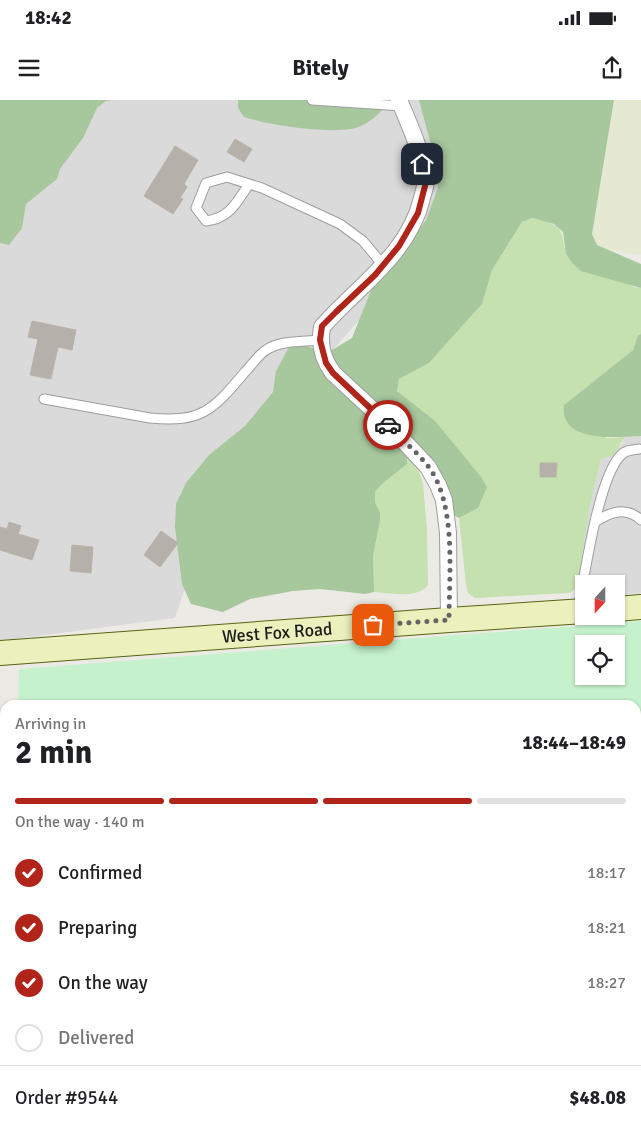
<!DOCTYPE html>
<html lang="en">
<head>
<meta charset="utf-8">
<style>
  :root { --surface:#fff; --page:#f6f6f6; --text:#202124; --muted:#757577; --line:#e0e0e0; --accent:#b02419 }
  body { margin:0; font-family:Signika,sans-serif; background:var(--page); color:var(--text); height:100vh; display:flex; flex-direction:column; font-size:19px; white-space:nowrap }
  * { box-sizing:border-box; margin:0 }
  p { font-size:16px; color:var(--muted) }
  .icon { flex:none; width:28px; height:28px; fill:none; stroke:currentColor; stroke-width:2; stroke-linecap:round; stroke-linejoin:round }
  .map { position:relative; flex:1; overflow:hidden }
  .sheet { position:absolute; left:0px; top:600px; width:641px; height:440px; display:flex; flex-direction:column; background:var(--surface); border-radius:15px 15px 0 0; box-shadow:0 1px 4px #0004 }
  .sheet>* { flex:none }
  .needle { width:32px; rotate:201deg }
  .tools { position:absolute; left:575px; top:475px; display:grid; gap:10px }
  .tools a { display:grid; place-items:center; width:50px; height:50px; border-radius:0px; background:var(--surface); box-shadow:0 1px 4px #0004; font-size:25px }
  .pin { position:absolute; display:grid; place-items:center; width:42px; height:42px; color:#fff; margin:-21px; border-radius:10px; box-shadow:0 2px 8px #0006 }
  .courier { position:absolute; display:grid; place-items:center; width:50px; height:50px; margin:-25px; border:4px solid #b02419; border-radius:50%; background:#fff; color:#222; box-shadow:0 1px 6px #0007 }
  .summary em { font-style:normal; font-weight:700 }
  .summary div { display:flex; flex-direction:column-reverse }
  .summary { display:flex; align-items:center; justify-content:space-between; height:85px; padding:0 15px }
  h1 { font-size:32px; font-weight:700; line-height:38px }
  .bar { display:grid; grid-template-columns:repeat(4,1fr); gap:8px 5px; align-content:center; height:60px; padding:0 15px }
  .bar i { height:6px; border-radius:4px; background:var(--line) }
  .bar .on { background:var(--accent) }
  .bar p { grid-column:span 4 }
  .line { display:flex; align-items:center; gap:12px; padding:0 15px; border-top:1px solid var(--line) }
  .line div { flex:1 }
  ol { padding:0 15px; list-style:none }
  li { display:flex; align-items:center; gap:15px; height:55px }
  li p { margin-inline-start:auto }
  li .icon { padding:5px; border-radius:50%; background:var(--accent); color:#fff; stroke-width:4 }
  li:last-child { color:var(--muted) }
  li i { width:28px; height:28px; border:2px solid var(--line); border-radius:50% }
  .status { display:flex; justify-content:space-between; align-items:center; height:35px; padding:0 25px; background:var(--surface); direction:ltr }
  .status svg { height:14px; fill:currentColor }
  header { display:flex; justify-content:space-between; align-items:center; height:65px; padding:0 15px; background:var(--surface); font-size:22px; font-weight:700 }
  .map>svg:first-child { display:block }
  .residential { fill:#dadada }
  .farmland { fill:#e6e9d1 }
  .grass { fill:#c4e1af }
  .forest { fill:#a7c79d }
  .park { fill:#c5f2cc; fill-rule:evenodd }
  .building { fill:#b5b0aa; stroke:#bcb2a8 }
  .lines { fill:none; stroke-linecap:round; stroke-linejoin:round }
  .lane-casing { stroke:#9e9e9e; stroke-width:11 }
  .street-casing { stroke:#9e9e9e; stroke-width:18 }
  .secondary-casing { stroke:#566512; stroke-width:26 }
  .lane { stroke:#fff; stroke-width:9 }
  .street { stroke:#fff; stroke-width:16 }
  .secondary { stroke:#eaf1bd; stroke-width:24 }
  .done { stroke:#656563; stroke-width:5; stroke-dasharray:0 9 }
  .route { stroke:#b02419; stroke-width:6 }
  .labels { text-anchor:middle; stroke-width:4.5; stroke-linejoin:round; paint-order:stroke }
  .street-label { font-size:18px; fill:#1d1d1d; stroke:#fff }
</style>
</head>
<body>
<div class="status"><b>18:42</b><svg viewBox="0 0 49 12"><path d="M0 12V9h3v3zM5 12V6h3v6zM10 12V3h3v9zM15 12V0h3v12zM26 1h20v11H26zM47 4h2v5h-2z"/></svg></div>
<header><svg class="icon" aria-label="menu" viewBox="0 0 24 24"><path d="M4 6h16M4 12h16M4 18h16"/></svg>Bitely<svg class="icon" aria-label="share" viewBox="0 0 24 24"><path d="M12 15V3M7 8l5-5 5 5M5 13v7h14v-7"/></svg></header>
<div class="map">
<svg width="641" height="1040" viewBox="0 0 641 1040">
  <rect width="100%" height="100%" fill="#eceae4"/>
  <!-- residential -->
  <path class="residential" d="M0,0h430l13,125 -187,212 -61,121 -20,60 -175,23z
    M641,336v157l-25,2v-11h-32v13l-9,1 14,-88 12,-51 8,-2 13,-13 3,-7z"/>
  <!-- farmland -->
  <path class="farmland" d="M614,0h27v155l-35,-6 -10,-4 -4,-11z"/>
  <!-- grass -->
  <path class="grass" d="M532,118c28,8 29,6 34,36l68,33 7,1v46l-3,1 -5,15 -69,55 42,33 19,-1 -12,19 -12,3 -12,51 -11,74 -5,7 -5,2 -93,5 -7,-5 -2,-8 -7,-67 19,-10 -81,-118 2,-11 30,-16 53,-59 10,-34 30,-48z
    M407,357l12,15 4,11 4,46 1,56c-9,14 -39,8 -54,7l-1,-36 7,-35v-8l-5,-11v-10l7,-8 25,-20z"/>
  <!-- forest -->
  <path class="forest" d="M0,0h113l-7,1 -9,7 -14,30 -23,31 -3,10 -31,25 -4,24 -13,17 -9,-2z
    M238,0h150c0,6 -3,8 -8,12 -7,8 -18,15 -29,17 -31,4 -78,-3 -107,-12l-6,-9z
    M419,0h195l-22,134 5,11 44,19v24l-60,-17 -8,-7 -7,-10 -3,-22 -9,-8 -22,-6 -10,4 -30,48 -10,34 -53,59 -30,16 -2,12 38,30 46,56 6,10 -9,21 -19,10 -7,-4 -1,-11 -53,-58 9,12v7l-25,20 -7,8v10l5,11v8l-7,35 1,36 -9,2 -45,-5 -27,2 -43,8 -27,13 -32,-8 -9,-20 -7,-57 1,-23 10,-21 23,-28 36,-29 28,-34 3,-21 13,-24 14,-2 18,6 11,-1 20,-12 20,-50 24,-25 30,-43 12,-32 -2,-25z
    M641,234v102c-23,1 -82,8 -77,-31l69,-55 5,-15z"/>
  <!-- park -->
  <path class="park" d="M641,521v519h-641v-283h5v278h631v-430h-618l1,-36zM584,544h32v32h-32z"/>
  <!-- building -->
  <path class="building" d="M235,39l17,10 -8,13 -17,-10z
    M175,46l23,14 -14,24 3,3 -7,11 3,1 -10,15 -29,-18z
    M32,221l44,9 -4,20 -14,-3 -7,32 -21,-4 8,-36 -10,-2z
    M540,363h17l-1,14h-16z
    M9,422l12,4 -3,8 21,6 -7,20 -32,-10v-23l7,2z
    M161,431l17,12 -18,24 -16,-12z
    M72,445l21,2 -2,26 -21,-2z"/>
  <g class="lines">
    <!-- lane casing -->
    <g class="lane-casing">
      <path id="lane" d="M312,0l90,6
        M249,84c-12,18 -19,34 -43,37l-10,-13 10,-25 21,-6 35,11 78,36 23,17 20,24
        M44,299l106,19c52,5 63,-8 95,-46 7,-7 13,-17 21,-22 15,-10 37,-8 54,-10
        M595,422c15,-10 31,-16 46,-2
        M578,509c7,-34 20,-131 43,-154 5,-5 11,-5 18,-6"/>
    </g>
    <!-- street casing -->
    <g class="street-casing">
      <path id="street" d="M399,0c11,26 23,52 27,80 0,6 -3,13 -4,18 -13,56 -64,88 -100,129 -3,17 0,31 11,46l53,49 42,45 10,18 6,15 4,33 1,87"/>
    </g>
    <!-- secondary casing -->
    <g class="secondary-casing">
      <g id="secondary">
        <path d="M616,509l25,-2"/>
        <path id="s1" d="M0,553l449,-33 135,-9"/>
      </g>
    </g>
    <!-- lane -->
    <use href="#lane" class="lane"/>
    <!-- street -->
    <use href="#street" class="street"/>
    <!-- secondary -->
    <use href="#secondary" class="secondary"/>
  </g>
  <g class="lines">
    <!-- done -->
    <path class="done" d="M373,525l76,-5c0,-46 8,-116 -21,-154 -11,-14 -27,-27 -40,-41"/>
    <!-- route -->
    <path class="route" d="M388,325l-55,-52 -7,-10 -6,-23 2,-14 14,-14 39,-37 24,-29 19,-33 8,-31 -4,-18"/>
  </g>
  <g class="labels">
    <!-- street labels -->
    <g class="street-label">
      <text dy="6" stroke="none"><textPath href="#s1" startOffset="278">West Fox Road</textPath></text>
    </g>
  </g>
</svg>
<div class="tools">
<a><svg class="needle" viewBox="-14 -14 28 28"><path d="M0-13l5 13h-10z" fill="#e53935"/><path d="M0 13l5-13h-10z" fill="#757577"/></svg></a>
<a><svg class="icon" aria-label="locate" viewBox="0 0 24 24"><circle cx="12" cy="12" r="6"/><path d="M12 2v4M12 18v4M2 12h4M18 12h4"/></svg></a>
</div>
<div class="pin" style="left:373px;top:525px;background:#ea580c"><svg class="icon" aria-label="bag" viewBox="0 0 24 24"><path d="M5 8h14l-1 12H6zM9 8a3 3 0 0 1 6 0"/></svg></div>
<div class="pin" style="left:422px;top:64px;background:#1f2937"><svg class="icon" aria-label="home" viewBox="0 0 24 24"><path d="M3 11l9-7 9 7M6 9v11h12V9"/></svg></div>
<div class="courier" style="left:388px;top:325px"><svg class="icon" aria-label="car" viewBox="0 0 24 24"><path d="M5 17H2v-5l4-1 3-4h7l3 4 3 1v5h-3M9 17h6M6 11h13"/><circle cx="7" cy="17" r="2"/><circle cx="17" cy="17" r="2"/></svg></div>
<section class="sheet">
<div class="summary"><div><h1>2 min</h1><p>Arriving in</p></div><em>18:44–18:49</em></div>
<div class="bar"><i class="on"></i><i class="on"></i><i class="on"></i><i></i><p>On the way · 140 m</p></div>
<ol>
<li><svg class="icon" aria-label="check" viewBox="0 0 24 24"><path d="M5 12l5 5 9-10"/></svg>Confirmed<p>18:17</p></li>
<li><svg class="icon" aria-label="check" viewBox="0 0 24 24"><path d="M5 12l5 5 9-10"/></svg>Preparing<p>18:21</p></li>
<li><svg class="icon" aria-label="check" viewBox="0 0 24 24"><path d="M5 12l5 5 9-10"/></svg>On the way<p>18:27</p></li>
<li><i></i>Delivered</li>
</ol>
<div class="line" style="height:65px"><div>Order #9544</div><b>$48.08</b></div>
</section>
</div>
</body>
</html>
